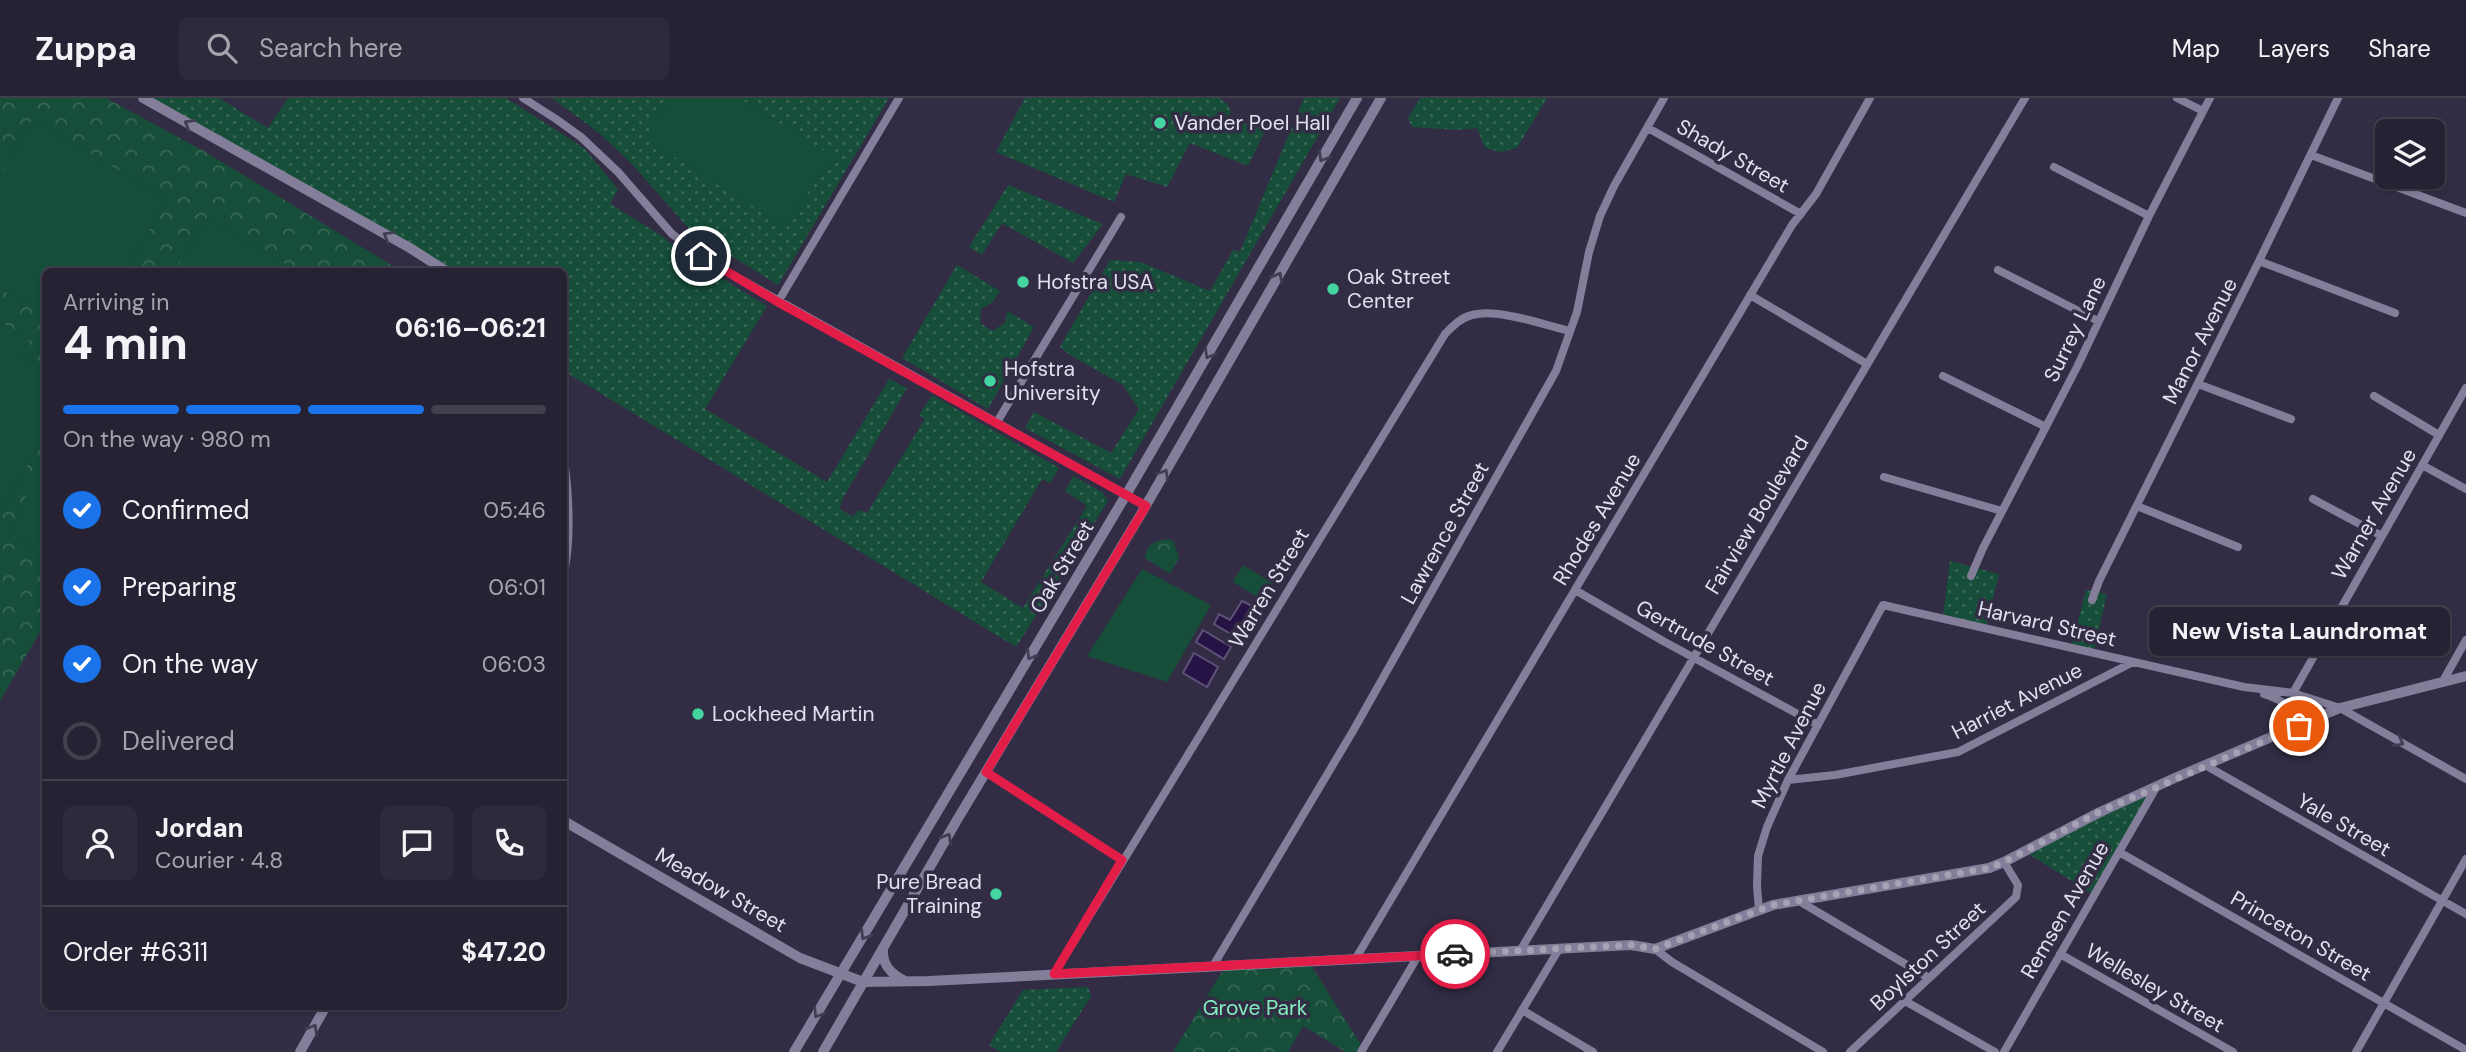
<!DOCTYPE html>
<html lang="en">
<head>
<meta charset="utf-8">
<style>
  :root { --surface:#262233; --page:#2e2a3b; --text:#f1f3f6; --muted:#a4a4ac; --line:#423f4e; --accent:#1a73e8 }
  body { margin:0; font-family:"DM Sans",sans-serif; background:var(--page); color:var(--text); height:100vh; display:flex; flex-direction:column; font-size:26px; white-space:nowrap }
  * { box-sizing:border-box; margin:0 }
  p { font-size:23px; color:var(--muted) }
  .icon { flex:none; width:38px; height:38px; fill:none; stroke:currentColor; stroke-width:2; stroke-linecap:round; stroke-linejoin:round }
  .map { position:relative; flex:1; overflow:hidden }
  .drawer { position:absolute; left:42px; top:170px; width:525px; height:742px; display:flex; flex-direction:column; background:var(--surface); border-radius:10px; box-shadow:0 2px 5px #0004,0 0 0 2px var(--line) }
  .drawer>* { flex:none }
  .tools { position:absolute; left:2375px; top:21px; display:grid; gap:14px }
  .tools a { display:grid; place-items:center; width:70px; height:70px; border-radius:10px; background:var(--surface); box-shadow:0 2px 5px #0004,0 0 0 2px var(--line); font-size:35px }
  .pin { position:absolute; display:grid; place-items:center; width:60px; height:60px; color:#fff; margin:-30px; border:4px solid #fff; border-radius:50%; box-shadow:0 2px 7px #0007 }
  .courier { position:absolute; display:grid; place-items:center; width:70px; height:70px; margin:-35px; border:5px solid #e11d48; border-radius:50%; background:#fff; color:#222; box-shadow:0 2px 9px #0007 }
  .bubble { position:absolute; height:49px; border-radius:10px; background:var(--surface); box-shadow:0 2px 5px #0004,0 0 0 2px var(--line); font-size:23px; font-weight:700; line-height:49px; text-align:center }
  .head em { font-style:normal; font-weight:700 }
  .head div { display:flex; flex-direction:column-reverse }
  .head { display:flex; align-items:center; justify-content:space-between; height:119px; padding:0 21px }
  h1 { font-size:46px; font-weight:700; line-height:52px }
  .bar { display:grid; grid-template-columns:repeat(4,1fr); gap:10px 7px; align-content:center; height:84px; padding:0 21px }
  .bar i { height:9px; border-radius:5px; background:var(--line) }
  .bar .on { background:var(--accent) }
  .bar p { grid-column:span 4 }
  .line { display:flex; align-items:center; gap:18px; padding:0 21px; border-top:2px solid var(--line) }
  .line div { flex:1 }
  .round { display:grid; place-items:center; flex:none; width:74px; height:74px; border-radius:10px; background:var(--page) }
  ol { padding:0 21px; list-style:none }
  li { display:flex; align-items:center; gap:21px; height:77px }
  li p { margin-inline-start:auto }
  li .icon { padding:7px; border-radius:50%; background:var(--accent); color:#fff; stroke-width:4 }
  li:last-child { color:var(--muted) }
  li i { width:38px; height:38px; border:4px solid var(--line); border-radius:50% }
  header { display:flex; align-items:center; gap:42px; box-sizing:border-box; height:98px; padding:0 35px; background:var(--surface); border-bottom:2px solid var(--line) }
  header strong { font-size:33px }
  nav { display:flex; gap:38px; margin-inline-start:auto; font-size:24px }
  .search { width:490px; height:63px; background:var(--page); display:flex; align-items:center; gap:18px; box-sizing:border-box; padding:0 24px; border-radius:10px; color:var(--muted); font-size:26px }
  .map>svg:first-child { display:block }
  .grass { fill:url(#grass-dots) }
  .park { fill:url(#park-crowns) }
  .garden { fill:#164e39 }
  .water { fill:#241344; stroke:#5d5178; stroke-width:2 }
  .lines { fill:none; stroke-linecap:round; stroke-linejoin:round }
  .minor { stroke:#847e9a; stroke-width:8 }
  .tertiary { stroke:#847e9a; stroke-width:10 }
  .oneway { stroke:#423d55 }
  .done { stroke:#a5a2b4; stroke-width:7; stroke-dasharray:0 12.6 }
  .route { stroke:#e11d48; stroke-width:9 }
  .poi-dot { fill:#44d49f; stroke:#322d44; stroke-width:2.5 }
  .labels { text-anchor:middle; stroke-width:7; stroke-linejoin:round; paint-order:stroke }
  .poi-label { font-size:21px; fill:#e3e1f0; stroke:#322d44; text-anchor:start }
  .street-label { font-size:21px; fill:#e3e1f0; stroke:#322d44 }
  .park-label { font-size:21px; fill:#83edc0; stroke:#322d44 }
</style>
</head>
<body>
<header>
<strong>Zuppa</strong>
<div class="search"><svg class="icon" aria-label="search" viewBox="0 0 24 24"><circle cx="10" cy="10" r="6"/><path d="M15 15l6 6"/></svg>Search here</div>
<nav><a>Map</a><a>Layers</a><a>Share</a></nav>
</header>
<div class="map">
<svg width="2466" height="954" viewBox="0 0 2466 954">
  <defs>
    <pattern id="grass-dots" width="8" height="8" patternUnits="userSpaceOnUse" patternTransform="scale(1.75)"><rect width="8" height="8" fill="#164e39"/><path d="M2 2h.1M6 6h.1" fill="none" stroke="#386756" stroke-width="1.8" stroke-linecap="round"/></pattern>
    <pattern id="park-crowns" width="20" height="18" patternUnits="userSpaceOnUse" patternTransform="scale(1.75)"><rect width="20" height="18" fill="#164e39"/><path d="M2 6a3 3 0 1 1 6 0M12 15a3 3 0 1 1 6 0" fill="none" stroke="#386756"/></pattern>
  </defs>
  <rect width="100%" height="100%" fill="#322d44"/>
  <!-- grass -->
  <path class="grass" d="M143,0h76l49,30 20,-30h218l78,50 34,41 -8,15 52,32 21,18 84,52 -62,103 122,73 62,-103 18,9 -65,112 -2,9 13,8 5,-7 9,3 58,-94 -6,-4 13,-20 127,73 -9,15 -8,-4 -61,103 42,26 64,-102 -22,-15 8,-15 29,16 6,9 -92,146 -452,-276v-100h-118z
    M552,0h337l-111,187 -87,-54 -61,-69 -31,-29z
    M1025,0h195l8,7 3,7 -4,11 10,4 23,-11 5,4 1,9 -18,37 -58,-23 -23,44 -41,-13 -12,28 -118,-50z
    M1304,0h36l-220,381 -95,-51 9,-16 77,41 28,-44 -16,-24 -53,-30 -10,-8 50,-87 30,2 70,29 23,-41 7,2z
    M1420,0h127l-30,50 -17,4 -15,-4 -8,-20 -21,2 -44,-3 -4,-9z
    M1008,87l95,39 -30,39 -71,-40 -20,32 -13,-8z
    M957,167l43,26 -7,11 -12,7 -1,14 12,8 13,-8 2,-12 27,16 -46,82 -86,-51z
    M1950,463l49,13 -13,52 -43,-10z
    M2086,492l21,4 -13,57 -22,-6z
    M2157,688l-63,109 -70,-44z
    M1088,889l3,9 -35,56h-55l-12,-7 34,-55z"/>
  <!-- park -->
  <path class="park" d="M0,0h106l96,52 191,116 -3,5h-344l-1,352 -45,78z
    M1169,441l5,3 5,16 -9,16 -25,-16c3,-15 9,-17 24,-19z
    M1309,864l54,86 -2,4h-15l-43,-26 -15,26h-115l53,-87z"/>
  <!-- garden -->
  <path class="garden" d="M669,0h70l93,58 -46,72 -142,-90z
    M32,21l135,80 -41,72h-80l-1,44 -45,-26v-113z
    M206,120l92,53h1h-124z
    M0,224l30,17 -9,18 25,15 -1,33 -6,13 6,5v12l-45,78z
    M45,365v90l-32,-19 -3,-7z
    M1243,467l29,18 -10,17 -29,-18z
    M1142,471l69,36 -44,77 -80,-26z"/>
  <!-- water -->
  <path class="water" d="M1242,503l12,6 -18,30 -22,-13 5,-10 11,6z
    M1203,532l28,17 -7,12 -28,-17z
    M1194,555l24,14 -11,20 -24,-14z"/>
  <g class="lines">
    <!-- minor -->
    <path class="minor" d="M523,0l33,21 25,18 37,35 54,62 43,31 431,241
      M2177,0l26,13
      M1648,30l153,86
      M2311,57l155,58
      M2054,69l95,49
      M2259,163l136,52
      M1998,172l100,51
      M1750,197l117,69
      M778,204l121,-204
      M1943,278l103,51
      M2198,286l93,35
      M2374,298l65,39
      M997,324l124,-205
      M2422,367l44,24
      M1884,379l118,34
      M2313,401l69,37
      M2137,408l101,41
      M1971,478l12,-28 94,-181 72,-151 61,-118
      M1575,492l88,51 155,84
      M2092,502l7,-19 160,-320 79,-163
      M2443,583l23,-41
      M2293,595l173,-305
      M2264,596c21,7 25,11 35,32
      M2205,667l261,149
      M986,674l136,88
      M1788,682l47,-5 123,-23 175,-90
      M2119,754l347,198
      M1799,803l130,77
      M1759,812l-2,-24 1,-30 9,-29 21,-47 95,-175 361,82 49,6 47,15 126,71
      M1655,851l17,13 151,90
      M1520,853l505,-853
      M2060,856l173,98
      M1356,860l436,-733 24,-31 54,-96
      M1213,868l140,-235 203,-360 21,-59 12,-60 11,-36 14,-30 50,-88
      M1054,876l391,-640c8,-8 15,-16 27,-19 26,-7 71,10 98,16
      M1905,903l90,51
      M1522,912l71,42
      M1361,954l57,-96
      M1497,954l62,-103
      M1850,954l166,-155 2,-12 -14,-23
      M2004,954l153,-266
      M2356,954l110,-193"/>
    <!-- tertiary -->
    <path class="tertiary" d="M143,0l267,150 36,23
      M564,368c4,34 6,68 0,102
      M564,723l236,137 63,24 66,-1 702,-36 24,4 118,-44 216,-37 15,-6 96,-50 77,-35 163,-69 126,-32
      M883,851c-1,15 7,24 20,31
      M300,954l26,-46
      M794,954l332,-557 231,-397
      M823,954l134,-232 184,-306 240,-416"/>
  </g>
  <!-- one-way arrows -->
  <defs><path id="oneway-chevron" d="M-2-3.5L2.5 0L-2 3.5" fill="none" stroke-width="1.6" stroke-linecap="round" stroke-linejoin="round" transform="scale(1.75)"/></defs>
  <g class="oneway">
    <use href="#oneway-chevron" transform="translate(189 26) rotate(-151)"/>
    <use href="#oneway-chevron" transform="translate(1323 59) rotate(120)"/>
    <use href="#oneway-chevron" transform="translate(388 138) rotate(-151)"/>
    <use href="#oneway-chevron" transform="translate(1278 179) rotate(-61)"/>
    <use href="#oneway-chevron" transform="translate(1209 256) rotate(120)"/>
    <use href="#oneway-chevron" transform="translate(1164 376) rotate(-60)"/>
    <use href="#oneway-chevron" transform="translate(1031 557) rotate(121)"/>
    <use href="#oneway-chevron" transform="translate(2399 644) rotate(29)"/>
    <use href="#oneway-chevron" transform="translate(947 740) rotate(-60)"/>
    <use href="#oneway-chevron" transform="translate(865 837) rotate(121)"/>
    <use href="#oneway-chevron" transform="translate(818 915) rotate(122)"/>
    <use href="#oneway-chevron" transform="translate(313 931) rotate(-60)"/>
  </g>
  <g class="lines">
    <!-- done -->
    <path class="done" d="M1455,856l176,-9 24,4 118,-44 216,-37 15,-6 95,-50 200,-86"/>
    <!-- route -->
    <path class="route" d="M701,158l77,46 368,204 -160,266 136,88 -68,114 401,-20"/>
  </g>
  <!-- markers -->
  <g class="poi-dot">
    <circle cx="1160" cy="25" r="7"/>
    <circle cx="1023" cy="184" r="7"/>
    <circle cx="1333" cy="191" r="7"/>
    <circle cx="990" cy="283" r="7"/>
    <circle cx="698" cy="616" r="7"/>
    <circle cx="996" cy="796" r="7"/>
  </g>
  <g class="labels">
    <!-- poi labels -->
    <g class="poi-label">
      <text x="1174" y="32">Vander Poel Hall</text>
      <text x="1347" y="186">Oak Street<tspan x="1347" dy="24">Center</tspan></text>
      <text x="1037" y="191">Hofstra USA</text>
      <text x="1004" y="278">Hofstra<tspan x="1004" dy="24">University</tspan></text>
      <text x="712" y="623">Lockheed Martin</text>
      <text x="982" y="791" text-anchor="end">Pure Bread<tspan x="982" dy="24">Training</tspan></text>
    </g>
    <!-- street labels -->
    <g class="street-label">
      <text transform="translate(1733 58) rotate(30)" y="7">Shady Street</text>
      <text transform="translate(2075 231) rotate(-64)" y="7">Surrey Lane</text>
      <text transform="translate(2200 243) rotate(-63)" y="7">Manor Avenue</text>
      <text transform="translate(2374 416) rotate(-60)" y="7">Warner Avenue</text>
      <text transform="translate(1757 417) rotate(-59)" y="7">Fairview Boulevard</text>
      <text transform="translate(1597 421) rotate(-59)" y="7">Rhodes Avenue</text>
      <text transform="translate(1445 435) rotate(-61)" y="7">Lawrence Street</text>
      <text transform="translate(1062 469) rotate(-59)" y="7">Oak Street</text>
      <text transform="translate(1269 490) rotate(-59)" y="7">Warren Street</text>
      <text transform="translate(2047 526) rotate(13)" y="7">Harvard Street</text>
      <text transform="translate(1705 545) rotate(29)" y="7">Gertrude Street</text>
      <text transform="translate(2017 603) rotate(-27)" y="7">Harriet Avenue</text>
      <text transform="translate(1789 647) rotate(-63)" y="7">Myrtle Avenue</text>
      <text transform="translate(2344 727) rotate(30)" y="7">Yale Street</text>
      <text transform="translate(721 792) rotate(30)" y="7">Meadow Street</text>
      <text transform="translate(2065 812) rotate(-60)" y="7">Remsen Avenue</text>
      <text transform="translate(2301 838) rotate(30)" y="7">Princeton Street</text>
      <text transform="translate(1928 858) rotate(-43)" y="7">Boylston Street</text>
      <text transform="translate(2155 890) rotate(30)" y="7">Wellesley Street</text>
    </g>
    <!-- park labels -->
    <g class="park-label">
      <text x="1255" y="917">Grove Park</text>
    </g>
  </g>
</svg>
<div class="tools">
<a><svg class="icon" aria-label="layers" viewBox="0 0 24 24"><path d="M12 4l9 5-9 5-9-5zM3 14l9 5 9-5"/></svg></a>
</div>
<div class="pin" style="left:2299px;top:628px;background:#ea580c"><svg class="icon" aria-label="bag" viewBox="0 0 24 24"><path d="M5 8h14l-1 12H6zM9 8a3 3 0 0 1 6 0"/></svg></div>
<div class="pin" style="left:701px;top:158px;background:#1f2937"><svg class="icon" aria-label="home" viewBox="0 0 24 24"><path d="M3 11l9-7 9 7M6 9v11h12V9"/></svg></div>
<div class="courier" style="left:1455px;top:856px"><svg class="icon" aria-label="car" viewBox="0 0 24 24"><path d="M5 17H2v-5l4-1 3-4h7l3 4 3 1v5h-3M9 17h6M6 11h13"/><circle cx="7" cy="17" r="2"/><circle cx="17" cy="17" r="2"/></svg></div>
<div class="bubble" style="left:2149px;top:509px;width:301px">New Vista Laundromat</div>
<section class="drawer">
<div class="head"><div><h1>4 min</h1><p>Arriving in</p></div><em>06:16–06:21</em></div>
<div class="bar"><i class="on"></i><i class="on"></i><i class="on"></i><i></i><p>On the way · 980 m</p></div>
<ol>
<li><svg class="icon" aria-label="check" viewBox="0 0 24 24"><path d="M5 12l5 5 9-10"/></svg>Confirmed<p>05:46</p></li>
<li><svg class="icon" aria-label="check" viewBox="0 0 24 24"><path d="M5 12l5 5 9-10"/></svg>Preparing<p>06:01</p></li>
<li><svg class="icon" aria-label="check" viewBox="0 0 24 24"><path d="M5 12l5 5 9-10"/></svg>On the way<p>06:03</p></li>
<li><i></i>Delivered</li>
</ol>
<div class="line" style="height:126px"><a class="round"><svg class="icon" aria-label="person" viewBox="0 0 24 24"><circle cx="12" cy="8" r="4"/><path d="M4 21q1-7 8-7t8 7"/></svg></a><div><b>Jordan</b><p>Courier · 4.8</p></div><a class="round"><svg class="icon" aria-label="chat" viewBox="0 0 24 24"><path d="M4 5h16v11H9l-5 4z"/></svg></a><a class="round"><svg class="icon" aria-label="phone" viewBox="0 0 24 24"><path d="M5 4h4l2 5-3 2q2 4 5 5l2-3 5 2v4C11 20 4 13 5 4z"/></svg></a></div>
<div class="line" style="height:91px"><div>Order #6311</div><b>$47.20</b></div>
</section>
</div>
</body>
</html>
